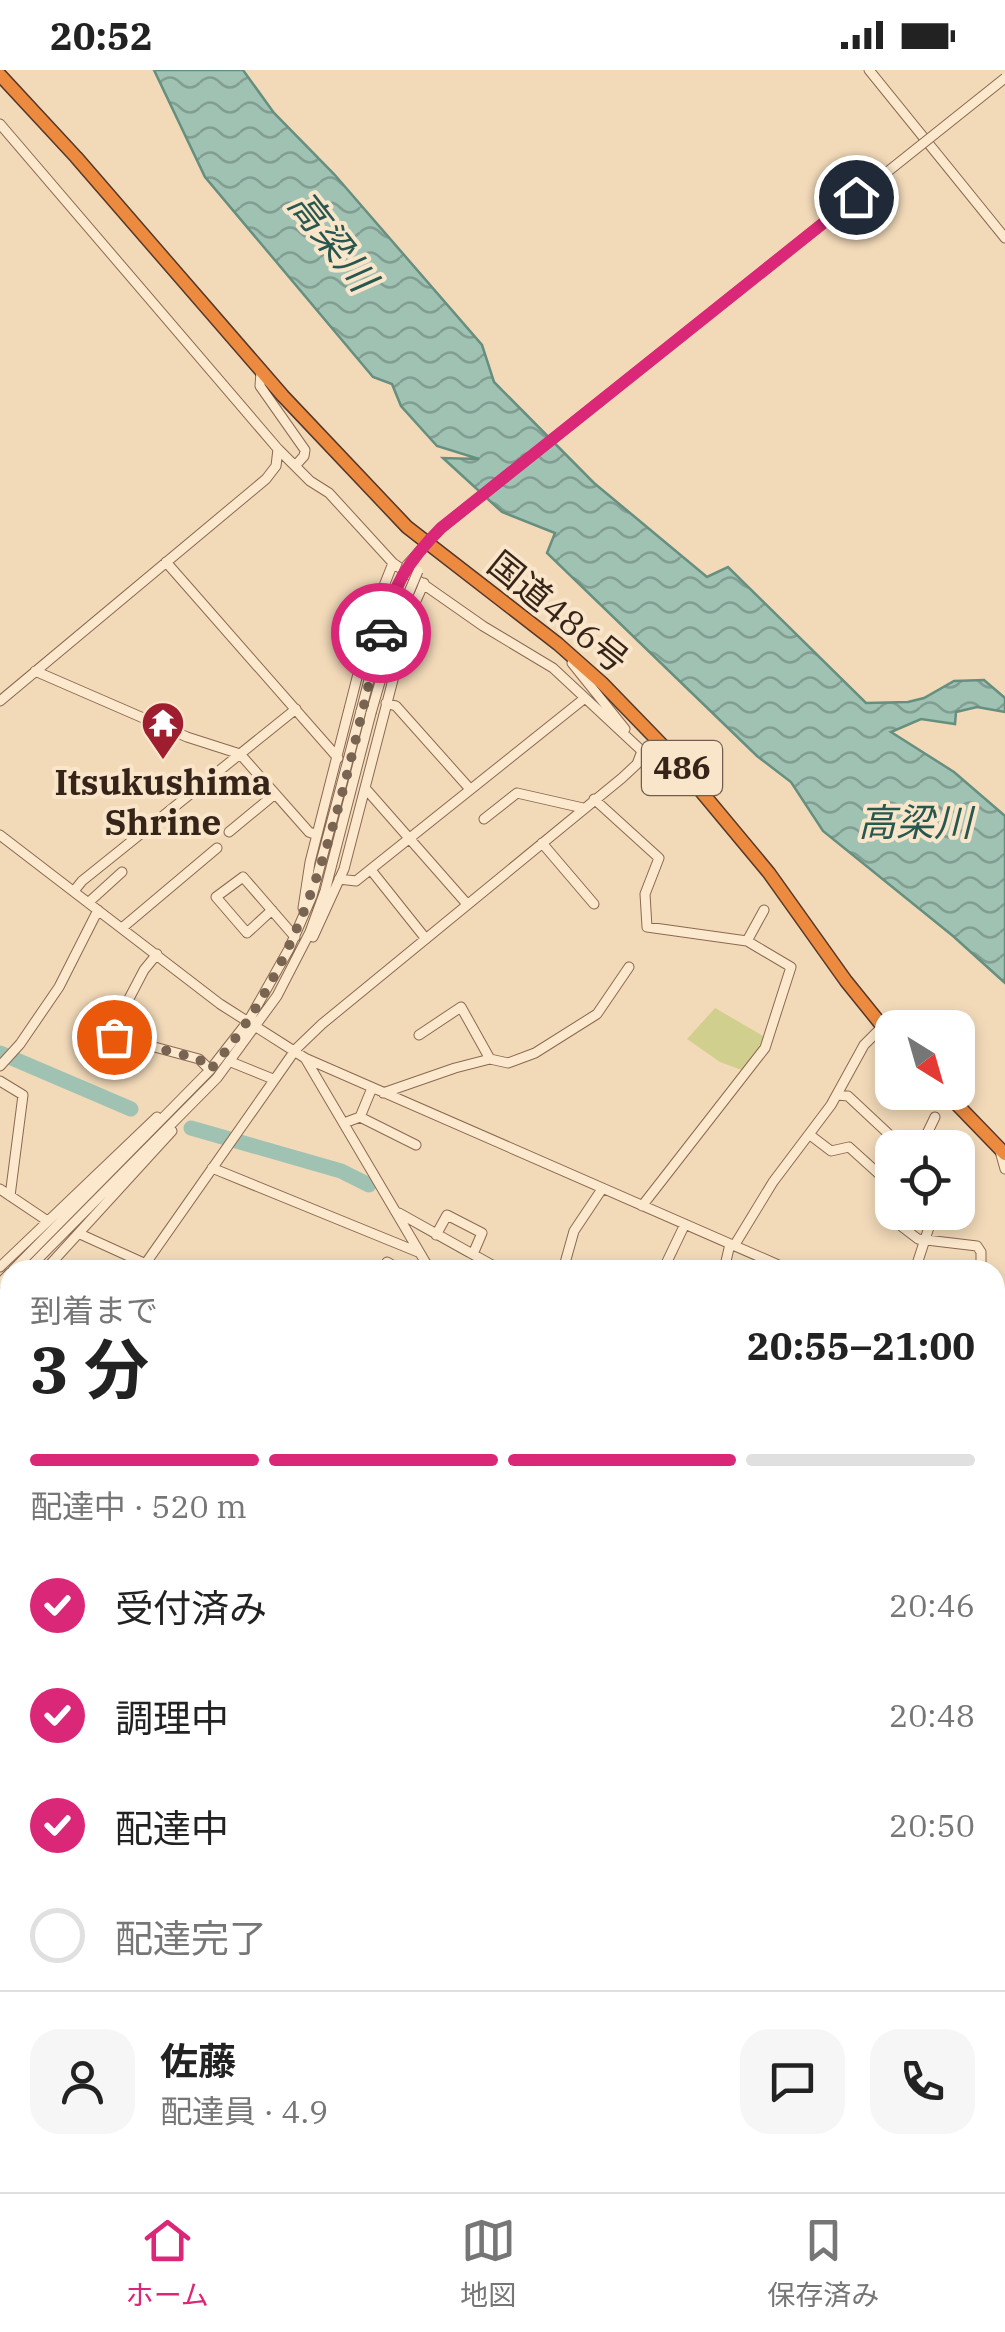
<!DOCTYPE html>
<html lang="ja">
<head>
<meta charset="utf-8">
<style>
  :root { --surface:#fff; --page:#f6f6f6; --text:#222; --muted:#767676; --line:#e0e0e0; --accent:#db2777 }
  body { margin:0; font-family:"IBM Plex Serif","Noto Sans JP",serif; background:var(--page); color:var(--text); height:100vh; display:flex; flex-direction:column; font-size:38px; white-space:nowrap }
  * { box-sizing:border-box; margin:0 }
  p { font-size:32px; color:var(--muted) }
  .icon { flex:none; width:55px; height:55px; fill:none; stroke:currentColor; stroke-width:2; stroke-linecap:round; stroke-linejoin:round }
  .map { position:relative; flex:1; overflow:hidden }
  .side { position:absolute; left:0px; top:1190px; width:1005px; height:932px; display:flex; flex-direction:column; background:var(--surface); border-radius:30px 30px 0 0; box-shadow:0 5px 15px #0003 }
  .side>* { flex:none }
  .needle { width:65px; rotate:143deg }
  .tools { position:absolute; left:875px; top:940px; display:grid; gap:20px }
  .tools a { display:grid; place-items:center; width:100px; height:100px; border-radius:20px; background:var(--surface); box-shadow:0 5px 15px #0003; font-size:50px }
  .pin { position:absolute; display:grid; place-items:center; width:85px; height:85px; color:#fff; margin:-42px; border:5px solid #fff; border-radius:50%; box-shadow:0 2px 10px #0007 }
  .courier { position:absolute; display:grid; place-items:center; width:100px; height:100px; margin:-50px; border:8px solid #db2777; border-radius:50%; background:#fff; color:#222; box-shadow:0 2px 12px #0007 }
  .summary em { font-style:normal; font-weight:700 }
  .summary div { display:flex; flex-direction:column-reverse }
  .summary { display:flex; align-items:center; justify-content:space-between; height:170px; padding:0 30px }
  h1 { font-size:65px; font-weight:700; line-height:75px }
  .bar { display:grid; grid-template-columns:repeat(4,1fr); gap:15px 10px; align-content:center; height:120px; padding:0 30px }
  .bar i { height:12px; border-radius:8px; background:var(--line) }
  .bar .selected { background:var(--accent) }
  .bar p { grid-column:span 4 }
  .line { display:flex; align-items:center; gap:25px; padding:0 30px; border-top:2px solid var(--line) }
  .line div { flex:1 }
  .round { display:grid; place-items:center; flex:none; width:105px; height:105px; border-radius:30px; background:var(--page) }
  ol { padding:0 30px; list-style:none }
  li { display:flex; align-items:center; gap:30px; height:110px }
  li p { margin-inline-start:auto }
  li .icon { padding:10px; border-radius:50%; background:var(--accent); color:#fff; stroke-width:4 }
  li:last-child { color:var(--muted) }
  li i { width:55px; height:55px; border:5px solid var(--line); border-radius:50% }
  .status { display:flex; justify-content:space-between; align-items:center; height:70px; padding:0 50px; background:var(--surface); direction:ltr }
  .status svg { height:28px; fill:currentColor }
  .menu { display:flex; justify-content:space-around; align-items:center; height:140px; border-top:2px solid var(--line); background:var(--surface); font-size:28px; color:var(--muted) }
  .menu a { display:grid; justify-items:center; gap:5px }
  .menu .selected { color:var(--accent) }
  .map>svg:first-child { display:block }
  .park { fill:#d0cf8d }
  .water { fill:url(#water-waves); stroke:#668f80; stroke-width:2.5 }
  .lines { fill:none; stroke-linecap:round; stroke-linejoin:round }
  .stream { stroke:#668f80; stroke-width:2.5 }
  .river { stroke:#9fc2b3; stroke-width:15 }
  .minor-casing { stroke:#8a6952; stroke-width:11 }
  .major-casing { stroke:#563728; stroke-width:14 }
  .highway-casing { stroke:#563728; stroke-width:15 }
  .minor { stroke:#fce8cd; stroke-width:9 }
  .major { stroke:#faca8c; stroke-width:11 }
  .highway { stroke:#ec8a3f; stroke-width:12 }
  .rail-casing { stroke:#372419; stroke-width:6 }
  .rail { stroke:#f9e5ca; stroke-width:2.5; stroke-dasharray:8; stroke-linecap:butt }
  .minor-bridge-casing { stroke:#8a6952; stroke-width:11; stroke-linecap:butt }
  .minor-bridge { stroke:#fce8cd; stroke-width:9 }
  .done { stroke:#786451; stroke-width:10; stroke-dasharray:0 18 }
  .route { stroke:#db2777; stroke-width:12 }
  .labels { text-anchor:middle; stroke-width:8; stroke-linejoin:round; paint-order:stroke }
  .shield { fill:#f9e5ca; stroke:#715e4e; stroke-width:2.5 }
  .shield-label { font-size:32px; font-weight:bold; fill:#372419 }
  .street-label { font-size:35px; fill:#372419; stroke:#f9e5ca }
  .poi-label { font-size:35px; font-weight:bold; fill:#372419; stroke:#f9e5ca }
  .water-label { font-size:38px; font-style:italic; fill:#27584f; stroke:#f9e5ca }
</style>
</head>
<body>
<div class="status"><b>20:52</b><svg viewBox="0 0 49 12"><path d="M0 12V9h3v3zM5 12V6h3v6zM10 12V3h3v9zM15 12V0h3v12zM26 1h20v11H26zM47 4h2v5h-2z"/></svg></div>
<div class="map">
<svg width="1005" height="2122" viewBox="0 0 1005 2122">
  <defs>
    <pattern id="water-waves" width="16" height="10" patternUnits="userSpaceOnUse" patternTransform="scale(2.5)"><rect width="16" height="10" fill="#9fc2b3"/><path d="M0 5q4-4 8 0t8 0" fill="none" stroke="#829d91"/></pattern>
  </defs>
  <rect width="100%" height="100%" fill="#f2dab9"/>
  <!-- park -->
  <path class="park" d="M715,938l50,29 -2,11 -16,24 -27,-10 -33,-23z"/>
  <!-- water -->
  <path class="water" d="M154,0h89l31,43 60,61 148,171 12,37 100,101 113,94 21,-10 138,136 42,-1 16,-4 30,-17 30,-1 21,18v14l-28,-5 -21,5 -1,12 -34,-5 -30,13 63,40 51,44v167l-52,-47 -130,-105 -32,-49 -34,-26 -210,-203 8,-20 -53,-21 -59,-54 36,1 -42,-13 -36,-40 -9,-22 -19,-7 -168,-200z"/>
  <g class="lines">
    <!-- stream -->
    <path class="stream" d="M417,1158l50,28
      M995,1422l10,2
      M0,1709l10,12
      M205,2112l2,4
      M445,2112l6,10
      M327,2122l15,-10
      M334,2122l9,-6"/>
    <!-- river -->
    <path class="river" d="M0,983l131,56
      M191,1058l150,43 28,14"/>
    <!-- minor casing -->
    <g class="minor-casing">
      <path id="minor" d="M869,0l136,168
        M0,54l278,325 -2,17 -10,13 -266,222
        M261,301l-1,15 45,64 -1,6 -9,10
        M278,379l32,32 19,12 64,70 90,63 70,42 89,83
        M166,492l172,196
        M407,495l34,-37
        M572,593l53,66
        M35,601l152,66 53,17 69,78 8,3
        M386,633l10,3 74,83
        M365,718l102,116
        M594,729l65,59 -14,36 2,33 100,14 44,26 -26,81 -123,158
        M484,749l33,-26 66,15
        M229,762l46,-38
        M0,765l220,169 85,54 125,212
        M542,773l52,61
        M371,800l55,69
        M339,809l17,2 229,-183
        M74,821l8,-10 214,-172
        M89,832l33,-30
        M303,838l7,-46 64,-251 19,-48
        M272,840l-25,23 -31,-36 27,-20 52,60
        M122,858l95,-80
        M313,867l31,-68 66,-255 14,-31
        M747,871l17,-31
        M157,884l-13,16 -34,65 89,24 11,11
        M419,965l42,-28 29,52
        M305,988l485,212
        M231,992l42,17
        M0,996l20,-22 39,-57 39,-77
        M0,1011l23,14 -13,101
        M383,1023l72,-25 35,-9 18,4 27,-10 62,-39 32,-47
        M837,1025l11,1 46,43
        M360,1047l56,28
        M344,1053l16,-6 12,-29
        M810,1065l21,16 18,-4 31,28
        M920,1078l15,-31
        M1000,1081l5,18
        M212,1098l206,84
        M0,1119l46,31
        M399,1143l102,57
        M892,1149l26,20 59,7 4,6v18
        M80,1164l66,30
        M436,1165l11,-20 35,18 -9,21
        M734,1176l39,-64 58,-77 33,-60 18,-18
        M387,1192l14,8
        M0,1197l157,-150
        M13,1200l197,-200 39,-50 40,-71 23,-53 49,-185
        M27,1200l190,-192 60,-82 33,-64 15,-41 46,-178
        M45,1200l127,-139
        M141,1200l155,-221 26,-25 300,-246 15,-14 5,-13
        M563,1200l11,-39 28,-42
        M663,1200l22,-46
        M724,1200l6,-26
        M915,1200l19,-58
        M0,1213l10,-10
        M0,1227l10,-10
        M0,1249l10,-12
        M995,1270h10
        M0,1275l10,17
        M0,1337l10,17
        M995,1354l10,1
        M0,1390l10,-10
        M995,1427l10,2
        M997,1478l8,3
        M995,1505l10,4
        M995,1544l10,5
        M995,1641l10,-7
        M0,1724l10,11
        M995,1730l10,7
        M0,1774l10,-8
        M995,1777l10,2
        M0,1823l10,13
        M995,1824l10,-34
        M0,1872l10,-8
        M995,1886v3
        M995,1914l10,6
        M0,1963l10,-7
        M995,2006l10,11
        M0,2028l10,-7
        M0,2097l15,25
        M197,2112l6,10
        M437,2112l6,10
        M488,2112l6,10
        M647,2112l9,7
        M812,2112l13,10
        M212,2122l15,-10
        M342,2122l14,-10
        M584,2122l6,-10
        M729,2122l6,-10"/>
    </g>
    <!-- major casing -->
    <g class="major-casing">
      <path id="major" d="M995,1587l10,-2
        M79,2122l13,-10"/>
    </g>
    <!-- highway casing -->
    <g class="highway-casing">
      <path id="highway" d="M0,5l76,82 207,239 124,131 151,117 44,39 63,65 104,125 77,108 46,57
        M945,1022l60,62"/>
    </g>
    <!-- minor -->
    <use href="#minor" class="minor"/>
    <!-- major -->
    <use href="#major" class="major"/>
    <!-- highway -->
    <use href="#highway" class="highway"/>
    <!-- rail casing -->
    <g class="rail-casing">
      <path id="rail" d="M0,1308l10,18
        M471,2112l5,10"/>
    </g>
    <!-- rail -->
    <use href="#rail" class="rail"/>
    <!-- minor-bridge casing -->
    <g class="minor-bridge-casing">
      <path id="minor-bridge" d="M441,458l564,-450
        M361,641l23,-90 23,-56
        M371,643l28,-97 19,-45"/>
    </g>
    <!-- minor-bridge -->
    <use href="#minor-bridge" class="minor-bridge"/>
  </g>
  <g class="lines">
    <!-- done -->
    <path class="done" d="M114,967l85,22 11,11c106,-121 134,-285 171,-437"/>
    <!-- route -->
    <path class="route" d="M381,563c11,-46 27,-72 60,-105l415,-331"/>
  </g>
  <!-- icons -->
  <defs>
    <g id="temple-pin" transform="scale(2.25)"><path d="M0 17L-7.5 6A9.5 9.5 0 1 1 7.5 6Z" fill="#9e1d2f" stroke="#f9e5ca"/><path d="M0-6L5-2H3V0L6.5 2.5H4V6H1.5V3h-3V6H-4V2.5H-6.5L-3 0V-2H-5Z" fill="#fff"/></g>
  </defs>
  <g fill-rule="evenodd">
    <use href="#temple-pin" x="163" y="653"/>
  </g>
  <g class="labels">
    <!-- shield labels -->
    <rect class="shield" x="642" y="671" width="80" height="54" rx="8"/>
    <g class="shield-label">
      <text x="682" y="709">486</text>
    </g>
    <!-- street labels -->
    <g class="street-label">
      <text transform="translate(558 542) rotate(39)" y="12">国道486号</text>
    </g>
    <!-- poi labels -->
    <g class="poi-label">
      <text x="163" y="725">Itsukushima<tspan x="163" dy="40">Shrine</tspan></text>
    </g>
    <!-- water labels -->
    <g class="water-label">
      <text transform="translate(332 171) rotate(52)" y="13">高梁川</text>
      <text x="915" y="766">高梁川</text>
    </g>
  </g>
</svg>
<div class="tools">
<a><svg class="needle" viewBox="-14 -14 28 28"><path d="M0-13l5 13h-10z" fill="#e53935"/><path d="M0 13l5-13h-10z" fill="#767676"/></svg></a>
<a><svg class="icon" aria-label="locate" viewBox="0 0 24 24"><circle cx="12" cy="12" r="6"/><path d="M12 2v4M12 18v4M2 12h4M18 12h4"/></svg></a>
</div>
<div class="pin" style="left:114px;top:967px;background:#ea580c"><svg class="icon" aria-label="bag" viewBox="0 0 24 24"><path d="M5 8h14l-1 12H6zM9 8a3 3 0 0 1 6 0"/></svg></div>
<div class="pin" style="left:856px;top:127px;background:#1f2937"><svg class="icon" aria-label="home" viewBox="0 0 24 24"><path d="M3 11l9-7 9 7M6 9v11h12V9"/></svg></div>
<div class="courier" style="left:381px;top:563px"><svg class="icon" aria-label="car" viewBox="0 0 24 24"><path d="M5 17H2v-5l4-1 3-4h7l3 4 3 1v5h-3M9 17h6M6 11h13"/><circle cx="7" cy="17" r="2"/><circle cx="17" cy="17" r="2"/></svg></div>
<section class="side">
<div class="summary"><div><h1>3 分</h1><p>到着まで</p></div><em>20:55–21:00</em></div>
<div class="bar"><i class="selected"></i><i class="selected"></i><i class="selected"></i><i></i><p>配達中 · 520 m</p></div>
<ol>
<li><svg class="icon" aria-label="check" viewBox="0 0 24 24"><path d="M5 12l5 5 9-10"/></svg>受付済み<p>20:46</p></li>
<li><svg class="icon" aria-label="check" viewBox="0 0 24 24"><path d="M5 12l5 5 9-10"/></svg>調理中<p>20:48</p></li>
<li><svg class="icon" aria-label="check" viewBox="0 0 24 24"><path d="M5 12l5 5 9-10"/></svg>配達中<p>20:50</p></li>
<li><i></i>配達完了</li>
</ol>
<div class="line" style="height:180px"><a class="round"><svg class="icon" aria-label="person" viewBox="0 0 24 24"><circle cx="12" cy="8" r="4"/><path d="M4 21q1-7 8-7t8 7"/></svg></a><div><b>佐藤</b><p>配達員 · 4.9</p></div><a class="round"><svg class="icon" aria-label="chat" viewBox="0 0 24 24"><path d="M4 5h16v11H9l-5 4z"/></svg></a><a class="round"><svg class="icon" aria-label="phone" viewBox="0 0 24 24"><path d="M5 4h4l2 5-3 2q2 4 5 5l2-3 5 2v4C11 20 4 13 5 4z"/></svg></a></div>
</section>
</div>
<nav class="menu">
<a class="selected"><svg class="icon" aria-label="home" viewBox="0 0 24 24"><path d="M3 11l9-7 9 7M6 9v11h12V9"/></svg>ホーム</a>
<a><svg class="icon" aria-label="map" viewBox="0 0 24 24"><path d="M3 6l6-2 6 2 6-2v14l-6 2-6-2-6 2zM9 4v14M15 6v14"/></svg>地図</a>
<a><svg class="icon" aria-label="saved" viewBox="0 0 24 24"><path d="M7 4h10v16l-5-4-5 4z"/></svg>保存済み</a>
</nav>
</body>
</html>
